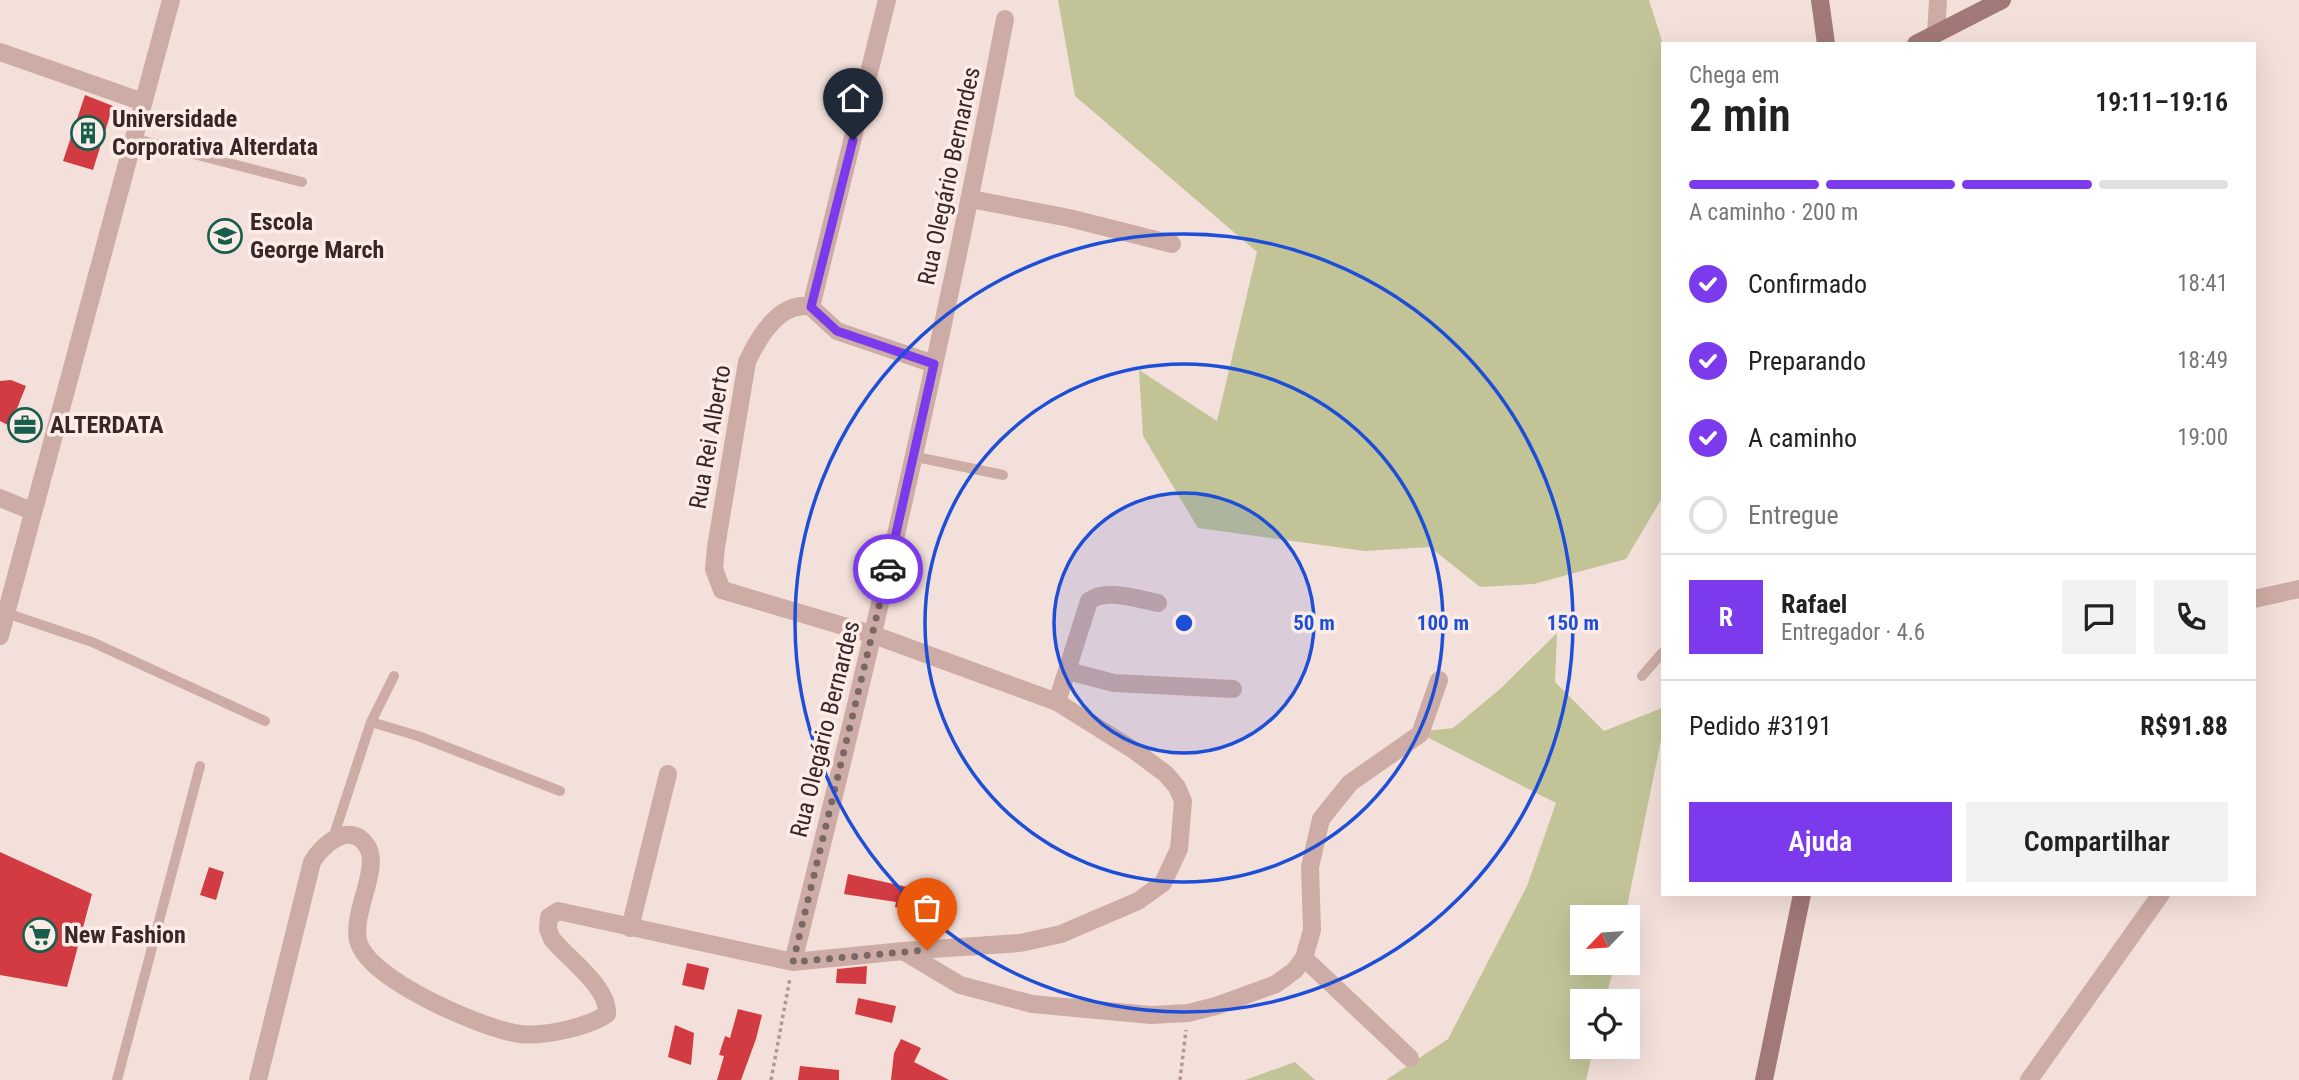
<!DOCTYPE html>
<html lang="pt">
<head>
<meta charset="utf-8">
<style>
  :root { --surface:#fff; --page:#f2f2f2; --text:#222; --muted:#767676; --line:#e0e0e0; --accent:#7c3aed }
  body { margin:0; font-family:"Roboto Condensed",sans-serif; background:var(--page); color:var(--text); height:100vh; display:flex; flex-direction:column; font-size:26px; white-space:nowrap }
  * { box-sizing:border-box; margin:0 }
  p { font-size:23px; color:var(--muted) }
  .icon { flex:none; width:38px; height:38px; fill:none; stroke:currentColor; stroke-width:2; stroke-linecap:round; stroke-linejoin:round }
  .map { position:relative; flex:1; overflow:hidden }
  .drawer { position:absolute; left:1661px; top:42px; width:595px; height:854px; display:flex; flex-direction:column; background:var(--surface); border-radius:0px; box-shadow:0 7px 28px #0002 }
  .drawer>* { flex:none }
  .needle { width:46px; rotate:245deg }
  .buttons { position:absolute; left:1570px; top:905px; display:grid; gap:14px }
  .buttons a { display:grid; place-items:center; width:70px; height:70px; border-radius:0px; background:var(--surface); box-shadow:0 7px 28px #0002; font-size:35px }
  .pin { position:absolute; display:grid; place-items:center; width:60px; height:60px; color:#fff; margin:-72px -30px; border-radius:50% 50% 50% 0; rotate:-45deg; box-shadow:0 0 7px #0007 }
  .pin .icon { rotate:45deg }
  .courier { position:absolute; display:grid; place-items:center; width:70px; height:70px; margin:-35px; border:5px solid #7c3aed; border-radius:50%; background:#fff; color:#222; box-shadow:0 2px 9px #0007 }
  .overview em { font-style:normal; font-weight:600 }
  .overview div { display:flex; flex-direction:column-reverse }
  .overview { display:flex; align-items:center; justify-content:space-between; height:119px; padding:0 28px }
  h1 { font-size:46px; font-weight:600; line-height:52px }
  .bar { display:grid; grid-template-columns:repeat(4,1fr); gap:10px 7px; align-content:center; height:84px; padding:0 28px }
  .bar i { height:9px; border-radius:5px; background:var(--line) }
  .bar .current { background:var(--accent) }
  .bar p { grid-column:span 4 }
  .line { display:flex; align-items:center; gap:18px; padding:0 28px; border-top:2px solid var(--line) }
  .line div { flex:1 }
  .round { display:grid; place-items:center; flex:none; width:74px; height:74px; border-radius:0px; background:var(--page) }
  ol { padding:0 28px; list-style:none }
  li { display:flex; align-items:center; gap:21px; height:77px }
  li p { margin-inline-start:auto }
  li .icon { padding:7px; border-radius:50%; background:var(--accent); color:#fff; stroke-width:4 }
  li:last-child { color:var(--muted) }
  li i { width:38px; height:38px; border:4px solid var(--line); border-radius:50% }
  .primary-button { display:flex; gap:14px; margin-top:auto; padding:14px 28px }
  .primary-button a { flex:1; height:80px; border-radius:0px; background:var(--accent); color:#fff; font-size:28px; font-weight:600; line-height:80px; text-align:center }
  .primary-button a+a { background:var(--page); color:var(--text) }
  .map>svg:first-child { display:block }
  .green { fill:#c2c498 }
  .building { fill:#d13b41 }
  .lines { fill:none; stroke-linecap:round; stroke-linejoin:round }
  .path { stroke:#b9958f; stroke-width:3.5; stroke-dasharray:3.5 3.5; stroke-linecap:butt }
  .service { stroke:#cdaca5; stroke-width:10 }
  .minor { stroke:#cdaca5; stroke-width:18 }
  .tertiary { stroke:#cdaca5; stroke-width:18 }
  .secondary { stroke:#a17976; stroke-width:18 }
  .done { stroke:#7a6866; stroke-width:7; stroke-dasharray:0 12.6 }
  .route { stroke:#7c3aed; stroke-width:9 }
  .ring { fill:none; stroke:#1d4ed8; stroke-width:3.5 }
  .labels { text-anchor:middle; stroke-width:7; stroke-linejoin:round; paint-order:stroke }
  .poi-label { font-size:24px; font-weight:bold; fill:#382727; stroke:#fbece7; text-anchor:start }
  .street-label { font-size:24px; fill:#382727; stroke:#fbece7 }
  .centre { fill:#1d4ed8; stroke:#fbece7; stroke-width:3.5 }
  .ring-label { font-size:21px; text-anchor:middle; font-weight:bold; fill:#1d4ed8; stroke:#fbece7; stroke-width:7; stroke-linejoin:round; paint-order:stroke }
</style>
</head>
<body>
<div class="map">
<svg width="2299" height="1080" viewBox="0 0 2299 1080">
  <rect width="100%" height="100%" fill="#f4e0da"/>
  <!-- green -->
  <path class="green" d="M1058,0h591l14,44 -1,454 -36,61 -92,25 -54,3 -50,-40 -65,4 -167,-23 -55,-92 -4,-66 78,51 40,-169 -182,-156z
    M1557,633l-2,49 49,49 58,-23v27l-37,182h-43v45l33,1 -10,38h-23v45l12,1 -8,33h-200l62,-41 79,-153 29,-83 -139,-71 36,-4 46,-38z
    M1295,1062l20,18h-70z"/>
  <!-- building -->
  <path class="building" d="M85,95l28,11 -20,64 -30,-9z
    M11,380l15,6 -16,40 -10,-5v-40z
    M0,852l92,42 -25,93 -67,-12z
    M209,867l15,5 -8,28 -16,-5z
    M848,874l87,19 -5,22 -35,-8 1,-5 -52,-8z
    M687,963l22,5 -5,22 -22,-5z
    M867,966l-1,18 -30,-1 1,-14z
    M858,998l38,8 -4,17 -37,-9z
    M738,1009l24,6 -6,24 -15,41h-24l7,-24 -5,-1 6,-19 5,2z
    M675,1025l19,8 -3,32 -23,-8z
    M901,1039l20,9 -7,14 35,18h-58l3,-27z
    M800,1066l39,4v10h-41z"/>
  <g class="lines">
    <!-- path -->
    <path class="path" d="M771,1080l19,-102
      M1180,1080l6,-50"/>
    <!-- service -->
    <path class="service" d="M132,138l170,44
      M912,456l91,19
      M6,613l86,29 173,79
      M1642,676l20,-23
      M371,722l47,14 142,55
      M333,838l38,-116 23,-46
      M117,1080l83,-314"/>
    <!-- minor -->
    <path class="minor" d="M887,0l-76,307c-31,-7 -53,31 -64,55l-31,185 -2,22 8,21 152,45 183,67 78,49 31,23 11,13 6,14 -4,48 -16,34 -25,18 -77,33 -41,9 -117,8
      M1936,34l2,-34
      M0,52l143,50
      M971,199l98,19 103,26
      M811,307l26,24 97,33
      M0,498l32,13
      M2254,599l45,-10
      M1068,671l46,12 119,6
      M1057,702l32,-101c17,-13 49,-2 69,2
      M630,928l38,-154
      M1304,958l106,100
      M793,962c78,-313 152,-626 212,-943
      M258,1080l54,-218c10,-17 38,-42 55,-16 14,22 -15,65 -9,94 8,39 125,89 162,94 23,3 68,-7 87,-20 2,-27 -38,-54 -55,-75l-4,-10 1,-12 9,-6 235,51 110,-11 57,34 72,19 119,11 37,-2 28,-7 60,-22 19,-14 9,-12 8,-28 -2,-63 11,-48 29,-36 70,-49 19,-54
      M2029,1080l132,-186"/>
    <!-- tertiary -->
    <path class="tertiary" d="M0,636l171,-636"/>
    <!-- secondary -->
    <path class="secondary" d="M1820,0l6,44
      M1916,44l86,-44
      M1764,1080l38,-186"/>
  </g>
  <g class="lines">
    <!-- done -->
    <path class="done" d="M888,569l-95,393 134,-12"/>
    <!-- route -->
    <path class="route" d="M853,140l-42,167 26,24 97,33 -46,205"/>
  </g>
  <!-- distance rings -->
  <circle cx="1184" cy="623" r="130" fill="#1d4ed8" fill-opacity=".12"/>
  <g class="ring">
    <circle cx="1184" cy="623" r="130"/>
    <circle cx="1184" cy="623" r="259"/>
    <circle cx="1184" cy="623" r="389"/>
  </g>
  <!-- icons -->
  <defs>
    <g id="building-ring" transform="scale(1.75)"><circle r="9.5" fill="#fbece7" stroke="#185e4e" stroke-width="1.5"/><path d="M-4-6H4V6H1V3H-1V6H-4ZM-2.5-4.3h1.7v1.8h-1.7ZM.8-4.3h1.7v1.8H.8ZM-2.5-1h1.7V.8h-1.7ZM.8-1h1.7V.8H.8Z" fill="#185e4e"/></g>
    <g id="school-ring" transform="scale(1.75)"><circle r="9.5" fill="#fbece7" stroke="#185e4e" stroke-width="1.5"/><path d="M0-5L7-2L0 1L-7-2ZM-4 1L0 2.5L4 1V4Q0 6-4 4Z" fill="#185e4e"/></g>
    <g id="office-ring" transform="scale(1.75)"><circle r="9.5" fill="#fbece7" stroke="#185e4e" stroke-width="1.5"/><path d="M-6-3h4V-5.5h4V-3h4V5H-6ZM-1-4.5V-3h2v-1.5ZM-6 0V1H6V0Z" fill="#185e4e"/></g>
    <g id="supermarket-ring" transform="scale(1.75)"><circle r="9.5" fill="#fbece7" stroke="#185e4e" stroke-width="1.5"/><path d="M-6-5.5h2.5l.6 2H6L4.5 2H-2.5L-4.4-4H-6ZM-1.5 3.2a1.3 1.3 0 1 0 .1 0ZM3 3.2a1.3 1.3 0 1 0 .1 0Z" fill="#185e4e"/></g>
  </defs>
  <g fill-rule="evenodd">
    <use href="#building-ring" x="88" y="133"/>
    <use href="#school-ring" x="225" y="236"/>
    <use href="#office-ring" x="25" y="425"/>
    <use href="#supermarket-ring" x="40" y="935"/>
  </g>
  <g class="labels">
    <!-- poi labels -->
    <g class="poi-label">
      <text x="112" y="127">Universidade<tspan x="112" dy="28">Corporativa Alterdata</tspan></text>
      <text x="250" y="230">Escola<tspan x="250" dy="28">George March</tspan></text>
      <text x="50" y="433">ALTERDATA</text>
      <text x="64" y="943">New Fashion</text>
    </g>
    <!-- street labels -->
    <g class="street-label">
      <text transform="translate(949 176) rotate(-78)" y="8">Rua Olegário Bernardes</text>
      <text transform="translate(710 437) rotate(-80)" y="8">Rua Rei Alberto</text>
      <text transform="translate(825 729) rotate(-76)" y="8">Rua Olegário Bernardes</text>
    </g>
  </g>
  <circle cx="1184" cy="623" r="10" class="centre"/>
  <g class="ring-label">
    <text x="1314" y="630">50 m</text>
    <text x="1443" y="630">100 m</text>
    <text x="1573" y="630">150 m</text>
  </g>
</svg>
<div class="buttons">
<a><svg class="needle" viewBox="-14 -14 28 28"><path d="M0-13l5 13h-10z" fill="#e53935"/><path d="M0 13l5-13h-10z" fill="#767676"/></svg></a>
<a><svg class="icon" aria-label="locate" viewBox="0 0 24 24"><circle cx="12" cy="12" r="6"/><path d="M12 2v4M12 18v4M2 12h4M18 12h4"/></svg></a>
</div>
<div class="pin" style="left:927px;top:950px;background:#ea580c"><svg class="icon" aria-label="bag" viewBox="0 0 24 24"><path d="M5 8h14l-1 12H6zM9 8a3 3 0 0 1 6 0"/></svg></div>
<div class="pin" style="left:853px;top:140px;background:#1f2937"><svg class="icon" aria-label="home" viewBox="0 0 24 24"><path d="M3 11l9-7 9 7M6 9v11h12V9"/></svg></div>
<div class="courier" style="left:888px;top:569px"><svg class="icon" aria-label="car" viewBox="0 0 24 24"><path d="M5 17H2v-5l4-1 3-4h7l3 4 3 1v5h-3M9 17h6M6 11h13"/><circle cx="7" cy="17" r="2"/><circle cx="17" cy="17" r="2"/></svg></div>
<section class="drawer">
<div class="overview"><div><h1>2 min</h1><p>Chega em</p></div><em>19:11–19:16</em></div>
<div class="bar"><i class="current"></i><i class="current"></i><i class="current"></i><i></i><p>A caminho · 200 m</p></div>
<ol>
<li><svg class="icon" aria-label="check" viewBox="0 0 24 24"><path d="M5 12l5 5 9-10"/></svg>Confirmado<p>18:41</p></li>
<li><svg class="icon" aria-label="check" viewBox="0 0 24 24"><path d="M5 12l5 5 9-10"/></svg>Preparando<p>18:49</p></li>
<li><svg class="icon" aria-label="check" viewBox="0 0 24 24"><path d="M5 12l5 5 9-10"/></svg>A caminho<p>19:00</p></li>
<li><i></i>Entregue</li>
</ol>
<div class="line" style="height:126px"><b class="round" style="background:var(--accent);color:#fff">R</b><div><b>Rafael</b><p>Entregador · 4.6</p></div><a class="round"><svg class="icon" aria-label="chat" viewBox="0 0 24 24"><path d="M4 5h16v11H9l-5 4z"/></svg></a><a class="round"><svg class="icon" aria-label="phone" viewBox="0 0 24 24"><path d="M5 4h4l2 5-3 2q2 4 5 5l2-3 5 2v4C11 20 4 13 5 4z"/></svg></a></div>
<div class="line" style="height:91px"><div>Pedido #3191</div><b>R$91.88</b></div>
<div class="primary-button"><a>Ajuda</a><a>Compartilhar</a></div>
</section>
</div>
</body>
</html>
